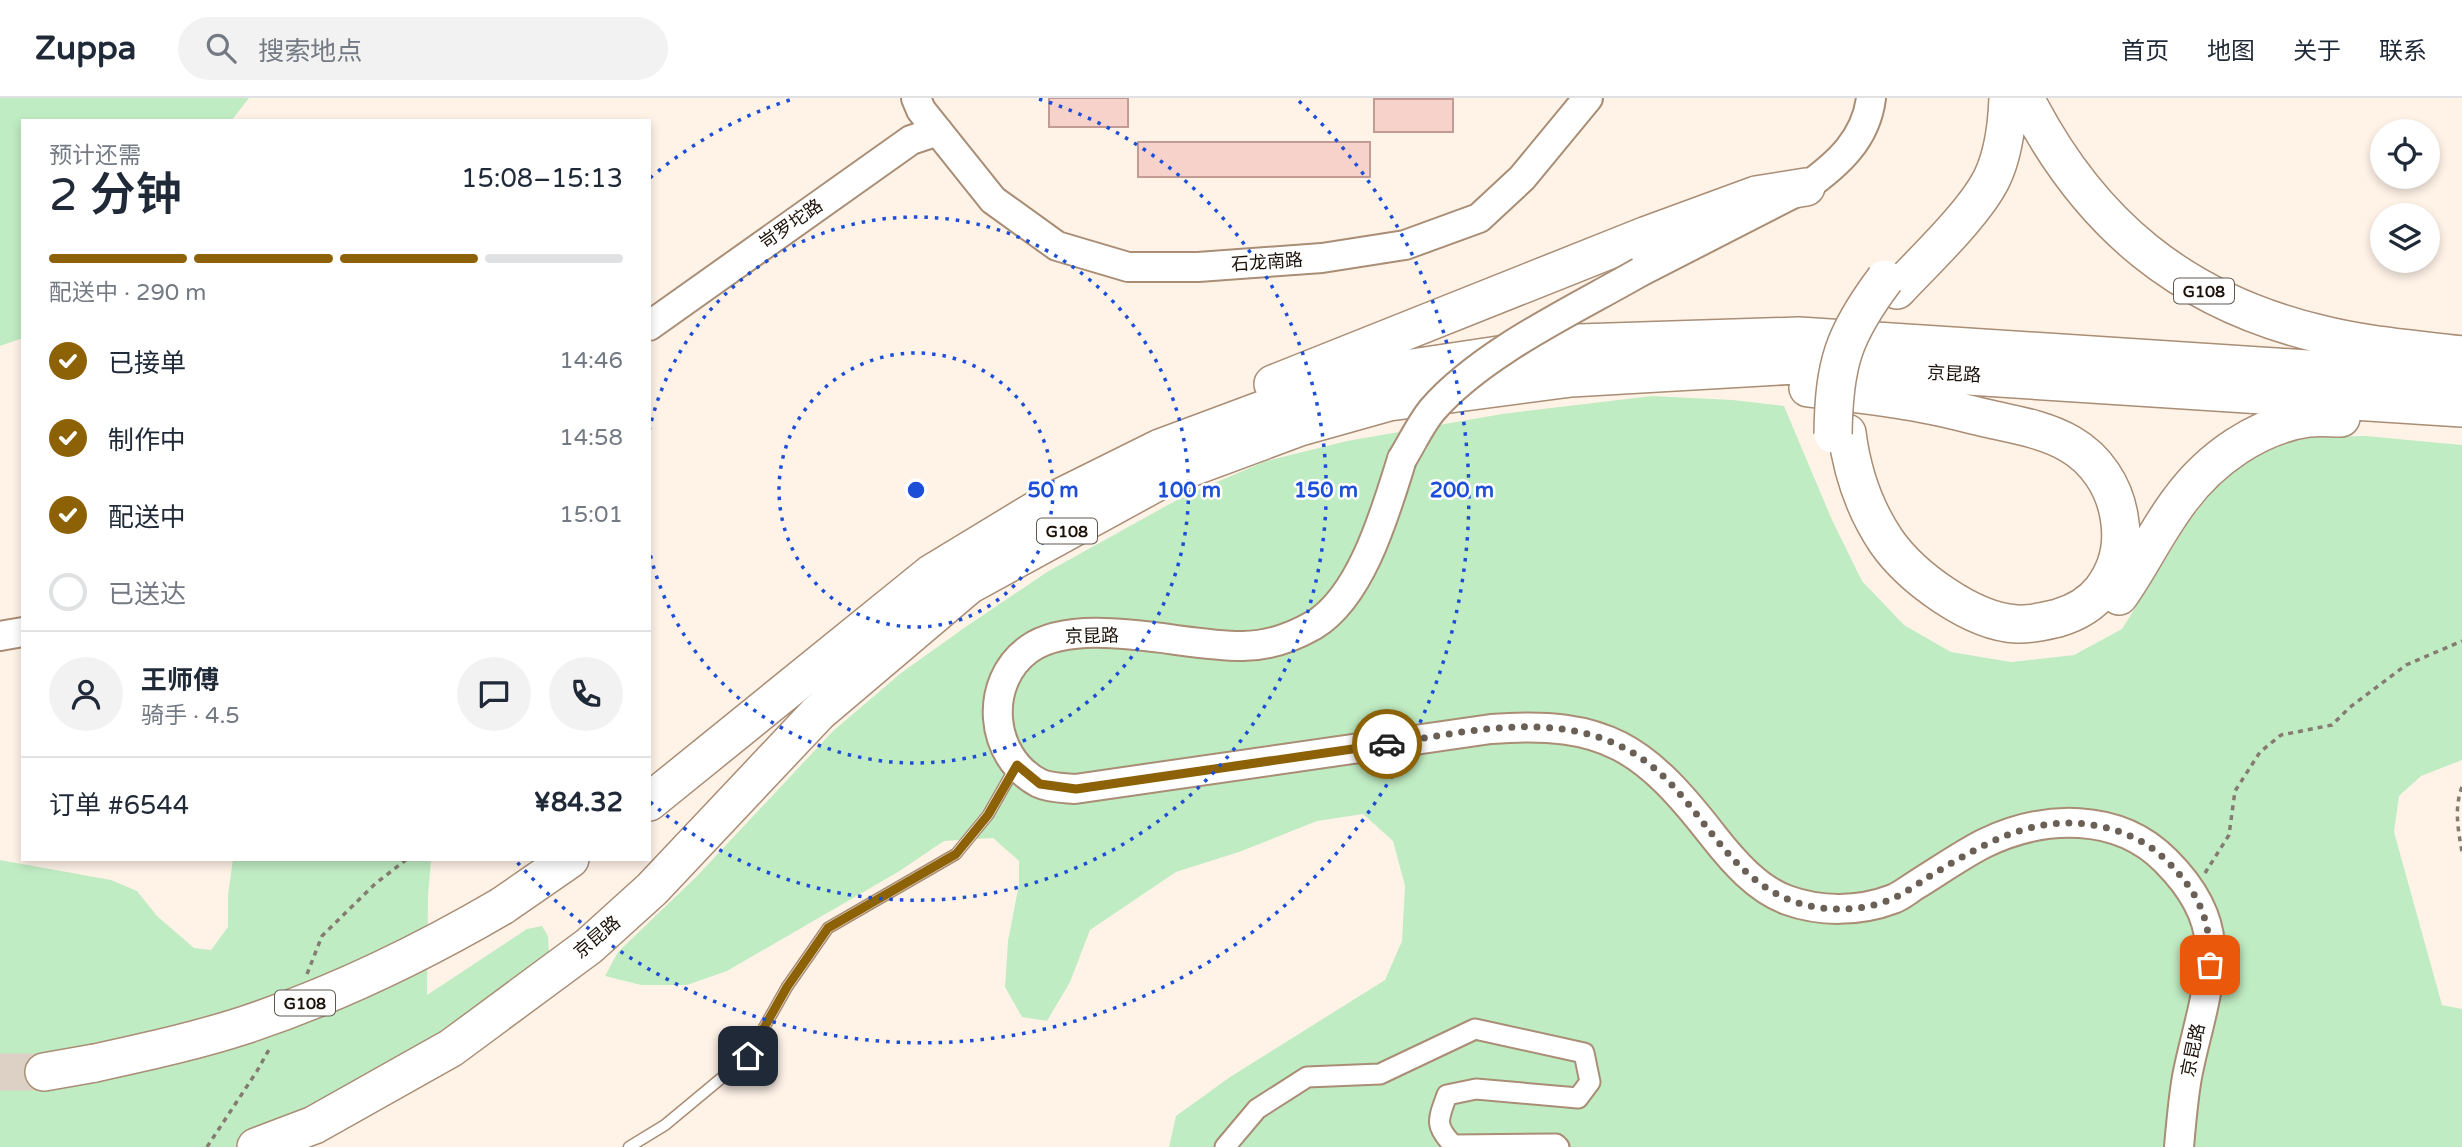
<!DOCTYPE html>
<html lang="zh">
<head>
<meta charset="utf-8">
<style>
  :root { --surface:#fff; --page:#f2f2f3; --text:#1f2937; --muted:#747a83; --line:#e0e1e3; --accent:#8d6207 }
  body { margin:0; font-family:"Varela Round","Noto Sans SC",sans-serif; background:var(--page); color:var(--text); height:100vh; display:flex; flex-direction:column; font-size:26px; white-space:nowrap }
  * { box-sizing:border-box; margin:0 }
  p { font-size:23px; color:var(--muted) }
  .icon { flex:none; width:38px; height:38px; fill:none; stroke:currentColor; stroke-width:2; stroke-linecap:round; stroke-linejoin:round }
  .map { position:relative; flex:1; overflow:hidden }
  .sheet { position:absolute; left:21px; top:21px; width:630px; height:742px; display:flex; flex-direction:column; background:var(--surface); border-radius:0px; box-shadow:0 4px 10px #0003 }
  .sheet>* { flex:none }
  .controls { position:absolute; left:2370px; top:21px; display:grid; gap:14px }
  .controls a { display:grid; place-items:center; width:70px; height:70px; border-radius:50%; background:var(--surface); box-shadow:0 4px 10px #0003; font-size:35px }
  .pin { position:absolute; display:grid; place-items:center; width:60px; height:60px; color:#fff; margin:-30px; border-radius:14px; box-shadow:0 4px 10px #0006 }
  .courier { position:absolute; display:grid; place-items:center; width:70px; height:70px; margin:-35px; border:5px solid #8d6207; border-radius:50%; background:#fff; color:#222; box-shadow:0 2px 9px #0007 }
  .overview em { font-style:normal; font-weight:600 }
  .overview div { display:flex; flex-direction:column-reverse }
  .overview { display:flex; align-items:center; justify-content:space-between; height:119px; padding:0 28px }
  h1 { font-size:46px; font-weight:600; line-height:52px }
  .bar { display:grid; grid-template-columns:repeat(4,1fr); gap:10px 7px; align-content:center; height:84px; padding:0 28px }
  .bar i { height:9px; border-radius:5px; background:var(--line) }
  .bar .current { background:var(--accent) }
  .bar p { grid-column:span 4 }
  .line { display:flex; align-items:center; gap:18px; padding:0 28px; border-top:2px solid var(--line) }
  .line div { flex:1 }
  .round { display:grid; place-items:center; flex:none; width:74px; height:74px; border-radius:37px; background:var(--page) }
  ol { padding:0 28px; list-style:none }
  li { display:flex; align-items:center; gap:21px; height:77px }
  li p { margin-inline-start:auto }
  li .icon { padding:7px; border-radius:50%; background:var(--accent); color:#fff; stroke-width:4 }
  li:last-child { color:var(--muted) }
  li i { width:38px; height:38px; border:4px solid var(--line); border-radius:50% }
  header { display:flex; align-items:center; gap:42px; box-sizing:border-box; height:98px; padding:0 35px; background:var(--surface); border-bottom:2px solid var(--line) }
  header strong { font-size:33px }
  nav { display:flex; gap:38px; margin-inline-start:auto; font-size:24px }
  .search { width:490px; height:63px; background:var(--page); display:flex; align-items:center; gap:18px; box-sizing:border-box; padding:0 24px; border-radius:38px; color:var(--muted); font-size:26px }
  .map>svg:first-child { display:block }
  .green { fill:#c0ecc3 }
  .building { fill:#f7d2cb; stroke:#c29b94; stroke-width:2 }
  .lines { fill:none; stroke-linecap:round; stroke-linejoin:round }
  .highway-tunnel { stroke:#ddd1c6; stroke-width:37; stroke-dasharray:37 18; stroke-linecap:butt }
  .lane-casing { stroke:#a98d75; stroke-width:13 }
  .street-casing { stroke:#a98d75; stroke-width:23 }
  .secondary-casing { stroke:#a98d75; stroke-width:32 }
  .highway-casing { stroke:#a98d75; stroke-width:40 }
  .path { stroke:#857b71; stroke-width:3.5; stroke-dasharray:5 5; stroke-linecap:butt }
  .lane { stroke:#fff; stroke-width:10 }
  .street { stroke:#fff; stroke-width:19 }
  .secondary { stroke:#fff; stroke-width:28 }
  .highway { stroke:#fff; stroke-width:37 }
  .secondary-bridge-casing { stroke:#a98d75; stroke-width:32; stroke-linecap:butt }
  .highway-bridge-casing { stroke:#a98d75; stroke-width:40; stroke-linecap:butt }
  .secondary-bridge { stroke:#fff; stroke-width:28 }
  .highway-bridge { stroke:#fff; stroke-width:37 }
  .done { stroke:#6b6056; stroke-width:7; stroke-dasharray:0 12.6 }
  .route { stroke:#8d6207; stroke-width:9 }
  .ring { fill:none; stroke:#1d4ed8; stroke-width:3.5; stroke-dasharray:3.5 7 }
  .labels { text-anchor:middle; stroke-width:5; stroke-linejoin:round; paint-order:stroke }
  .shield { fill:#fff; stroke:#5f5852; stroke-width:2 }
  .shield-label { font-size:16px; font-weight:bold; fill:#1b1108 }
  .street-label { font-size:18px; fill:#1b1108; stroke:#fff }
  .centre { fill:#1d4ed8; stroke:#fff; stroke-width:3.5 }
  .ring-label { font-size:21px; text-anchor:middle; font-weight:bold; fill:#1d4ed8; stroke:#fff; stroke-width:5; stroke-linejoin:round; paint-order:stroke }
</style>
</head>
<body>
<header>
<strong>Zuppa</strong>
<div class="search"><svg class="icon" aria-label="search" viewBox="0 0 24 24"><circle cx="10" cy="10" r="6"/><path d="M15 15l6 6"/></svg>搜索地点</div>
<nav><a>首页</a><a>地图</a><a>关于</a><a>联系</a></nav>
</header>
<div class="map">
<svg width="2462" height="1049" viewBox="0 0 2462 1049">
  <rect width="100%" height="100%" fill="#fff3e8"/>
  <!-- green -->
  <path class="green" d="M0,0h249l-18,23h-208v217l-23,8z
    M1652,298l81,4 51,6 48,114 30,61 42,44 47,27 60,10 63,-7 48,-26 66,-106 35,-46 47,-30 42,-10 54,-1 96,9v315l-41,16 -22,20 -5,36 48,173 20,4v138h-1293l7,-31 54,-39 155,-97 17,-39 3,-55 -12,-45 -30,-27 -46,7 -78,31 -63,20 -86,58 -20,52 -23,39 -25,-4 -17,-30 3,-46 11,-57v-23l-26,-23 -49,3 -46,31 -171,99 -40,14h-46l-36,-9 13,-24 79,-76 136,-145 68,-58 63,-45 83,-56 137,-76 82,-35 81,-20 155,-27z
    M233,761h198l-3,38 -1,98 100,-66 15,-3 6,10 1,17 -14,14 -59,49 -121,76 -110,41 -9,14h-236v-287l111,20 26,11 20,25 37,32 17,2 17,-23v-32z"/>
  <!-- building -->
  <path class="building" d="M1049,0h79v29h-79z
    M1374,1h79v33h-79z
    M1138,44h232v35h-232z"/>
  <g class="lines">
    <!-- highway-tunnel -->
    <path class="highway-tunnel" d="M0,974h44"/>
    <!-- lane casing -->
    <g class="lane-casing">
      <path id="lane" d="M629,1049l36,-22 83,-69 39,-69 41,-59 128,-74 32,-39 28,-49"/>
    </g>
    <!-- street casing -->
    <g class="street-casing">
      <path id="street" d="M1225,1049l32,-38 50,-32 73,-3 95,-45 109,24 6,29 -12,16 -102,-9 -29,6c-9,25 -13,30 6,50l103,-1 3,3"/>
    </g>
    <!-- secondary casing -->
    <g class="secondary-casing">
      <path id="secondary" d="M916,0l5,12 72,90 64,46 71,21h70l124,-9 83,-13 74,-27 43,-40 66,-80
        M1640,174l166,-85c32,-23 60,-48 65,-89
        M649,228l262,-186 27,-9
        M1402,361c-16,51 -40,137 -88,166 -21,12 -47,21 -71,21 -59,1 -164,-32 -214,3 -46,33 -40,108 10,134 10,5 26,5 36,6l416,-60c115,-9 154,19 223,108 19,24 43,52 73,63 33,12 72,12 106,-1 8,-3 15,-9 23,-14 23,-14 45,-30 69,-42 58,-28 133,-31 181,18 23,23 42,50 44,84 2,44 -15,89 -23,132 -4,23 -6,47 -8,70
        M0,538l23,-4"/>
    </g>
    <!-- highway casing -->
    <g class="highway-casing">
      <path id="highway" d="M2025,0c64,126 157,203 295,236 47,12 95,15 142,21
        M1897,192c28,-30 78,-77 95,-112 12,-25 15,-53 16,-80
        M1273,286l374,-149 109,-40 50,-8
        M1808,290c33,4 66,7 99,13 28,4 56,12 83,18 27,6 56,11 80,25 26,15 44,42 49,72 5,27 0,52 -17,74 -11,14 -27,23 -44,28 -13,3 -28,7 -41,6 -45,-2 -106,-47 -131,-83 -22,-33 -34,-69 -39,-108
        M2119,498c22,-31 38,-66 61,-96 30,-41 78,-75 129,-82 11,-1 22,0 32,0
        M649,704l283,-229 109,-66 119,-59 110,-41 122,-36 187,-28 220,-7 663,43
        M502,808l68,-47
        M44,974l51,-9
        M256,1049l58,-22 137,-77 138,-102 63,-57 166,-176 151,-128 199,-109 132,-49 89,-25 182,-24 226,-13 665,43"/>
    </g>
    <!-- path -->
    <path class="path" d="M2462,689c-8,20 -4,43 0,65
      M2205,775l24,-38 6,-44 25,-39 21,-17 51,-10 17,-17 57,-43 56,-24
      M307,876l15,-38 53,-52 32,-25
      M207,1049l50,-76 14,-25"/>
    <!-- lane -->
    <use href="#lane" class="lane"/>
    <!-- street -->
    <use href="#street" class="street"/>
    <!-- secondary -->
    <use href="#secondary" class="secondary"/>
    <!-- highway -->
    <use href="#highway" class="highway"/>
    <!-- secondary-bridge casing -->
    <g class="secondary-bridge-casing">
      <path id="secondary-bridge" d="M1402,361c10,-16 19,-36 31,-50 50,-57 141,-99 207,-137"/>
    </g>
    <!-- highway-bridge casing -->
    <g class="highway-bridge-casing">
      <path id="highway-bridge" d="M1833,336c1,-70 10,-99 52,-155
        M95,965c50,-11 101,-22 150,-38 90,-30 175,-71 257,-119"/>
    </g>
    <!-- secondary-bridge -->
    <use href="#secondary-bridge" class="secondary-bridge"/>
    <!-- highway-bridge -->
    <use href="#highway-bridge" class="highway-bridge"/>
  </g>
  <g class="lines">
    <!-- done -->
    <path class="done" d="M1387,646c86,-13 184,-39 261,19 22,17 40,40 57,62 27,35 55,69 101,80 27,7 62,5 88,-7 13,-6 25,-15 36,-22 53,-32 104,-63 168,-50 26,5 50,16 69,35 32,32 44,59 43,104"/>
    <!-- route -->
    <path class="route" d="M748,958l39,-69 41,-59 128,-74 32,-39 29,-50 23,19 36,5 311,-45"/>
  </g>
  <!-- distance rings -->
  <g class="ring">
    <circle cx="916" cy="392" r="137"/>
    <path d="M649 333A273 273 0 1 1 649 451"/>
    <path d="M650 80A410 410 0 0 1 793 1M1039 1A410 410 0 1 1 650 704"/>
    <path d="M1299 3A546 546 0 1 1 517 764"/>
  </g>
  <g class="labels">
    <!-- shield labels -->
    <g class="shield">
      <rect x="2174" y="180.5" width="60" height="25" rx="5"/>
      <rect x="1037" y="420.5" width="60" height="25" rx="5"/>
      <rect x="275" y="892.5" width="60" height="25" rx="5"/>
    </g>
    <g class="shield-label">
      <text x="2204" y="199">G108</text>
      <text x="1067" y="439">G108</text>
      <text x="305" y="911">G108</text>
    </g>
    <!-- street labels -->
    <g class="street-label">
      <text transform="translate(791 126) rotate(-35)" y="6">岢罗坨路</text>
      <text transform="translate(1267 164) rotate(-4)" y="6">石龙南路</text>
      <text transform="translate(1954 276) rotate(3)" y="6">京昆路</text>
      <text transform="translate(1092 538) rotate(-1)" y="6">京昆路</text>
      <text transform="translate(597 839) rotate(-40)" y="6">京昆路</text>
      <text transform="translate(2193 952) rotate(-78)" y="6">京昆路</text>
    </g>
  </g>
  <circle cx="916" cy="392" r="10" class="centre"/>
  <g class="ring-label">
    <text x="1053" y="399">50 m</text>
    <text x="1189" y="399">100 m</text>
    <text x="1326" y="399">150 m</text>
    <text x="1462" y="399">200 m</text>
  </g>
</svg>
<div class="controls">
<a><svg class="icon" aria-label="locate" viewBox="0 0 24 24"><circle cx="12" cy="12" r="6"/><path d="M12 2v4M12 18v4M2 12h4M18 12h4"/></svg></a>
<a><svg class="icon" aria-label="layers" viewBox="0 0 24 24"><path d="M12 4l9 5-9 5-9-5zM3 14l9 5 9-5"/></svg></a>
</div>
<div class="pin" style="left:2210px;top:867px;background:#ea580c"><svg class="icon" aria-label="bag" viewBox="0 0 24 24"><path d="M5 8h14l-1 12H6zM9 8a3 3 0 0 1 6 0"/></svg></div>
<div class="pin" style="left:748px;top:958px;background:#1f2937"><svg class="icon" aria-label="home" viewBox="0 0 24 24"><path d="M3 11l9-7 9 7M6 9v11h12V9"/></svg></div>
<div class="courier" style="left:1387px;top:646px"><svg class="icon" aria-label="car" viewBox="0 0 24 24"><path d="M5 17H2v-5l4-1 3-4h7l3 4 3 1v5h-3M9 17h6M6 11h13"/><circle cx="7" cy="17" r="2"/><circle cx="17" cy="17" r="2"/></svg></div>
<section class="sheet">
<div class="overview"><div><h1>2 分钟</h1><p>预计还需</p></div><em>15:08–15:13</em></div>
<div class="bar"><i class="current"></i><i class="current"></i><i class="current"></i><i></i><p>配送中 · 290 m</p></div>
<ol>
<li><svg class="icon" aria-label="check" viewBox="0 0 24 24"><path d="M5 12l5 5 9-10"/></svg>已接单<p>14:46</p></li>
<li><svg class="icon" aria-label="check" viewBox="0 0 24 24"><path d="M5 12l5 5 9-10"/></svg>制作中<p>14:58</p></li>
<li><svg class="icon" aria-label="check" viewBox="0 0 24 24"><path d="M5 12l5 5 9-10"/></svg>配送中<p>15:01</p></li>
<li><i></i>已送达</li>
</ol>
<div class="line" style="height:126px"><a class="round"><svg class="icon" aria-label="person" viewBox="0 0 24 24"><circle cx="12" cy="8" r="4"/><path d="M4 21q1-7 8-7t8 7"/></svg></a><div><b>王师傅</b><p>骑手 · 4.5</p></div><a class="round"><svg class="icon" aria-label="chat" viewBox="0 0 24 24"><path d="M4 5h16v11H9l-5 4z"/></svg></a><a class="round"><svg class="icon" aria-label="phone" viewBox="0 0 24 24"><path d="M5 4h4l2 5-3 2q2 4 5 5l2-3 5 2v4C11 20 4 13 5 4z"/></svg></a></div>
<div class="line" style="height:91px"><div>订单 #6544</div><b>¥84.32</b></div>
</section>
</div>
</body>
</html>
